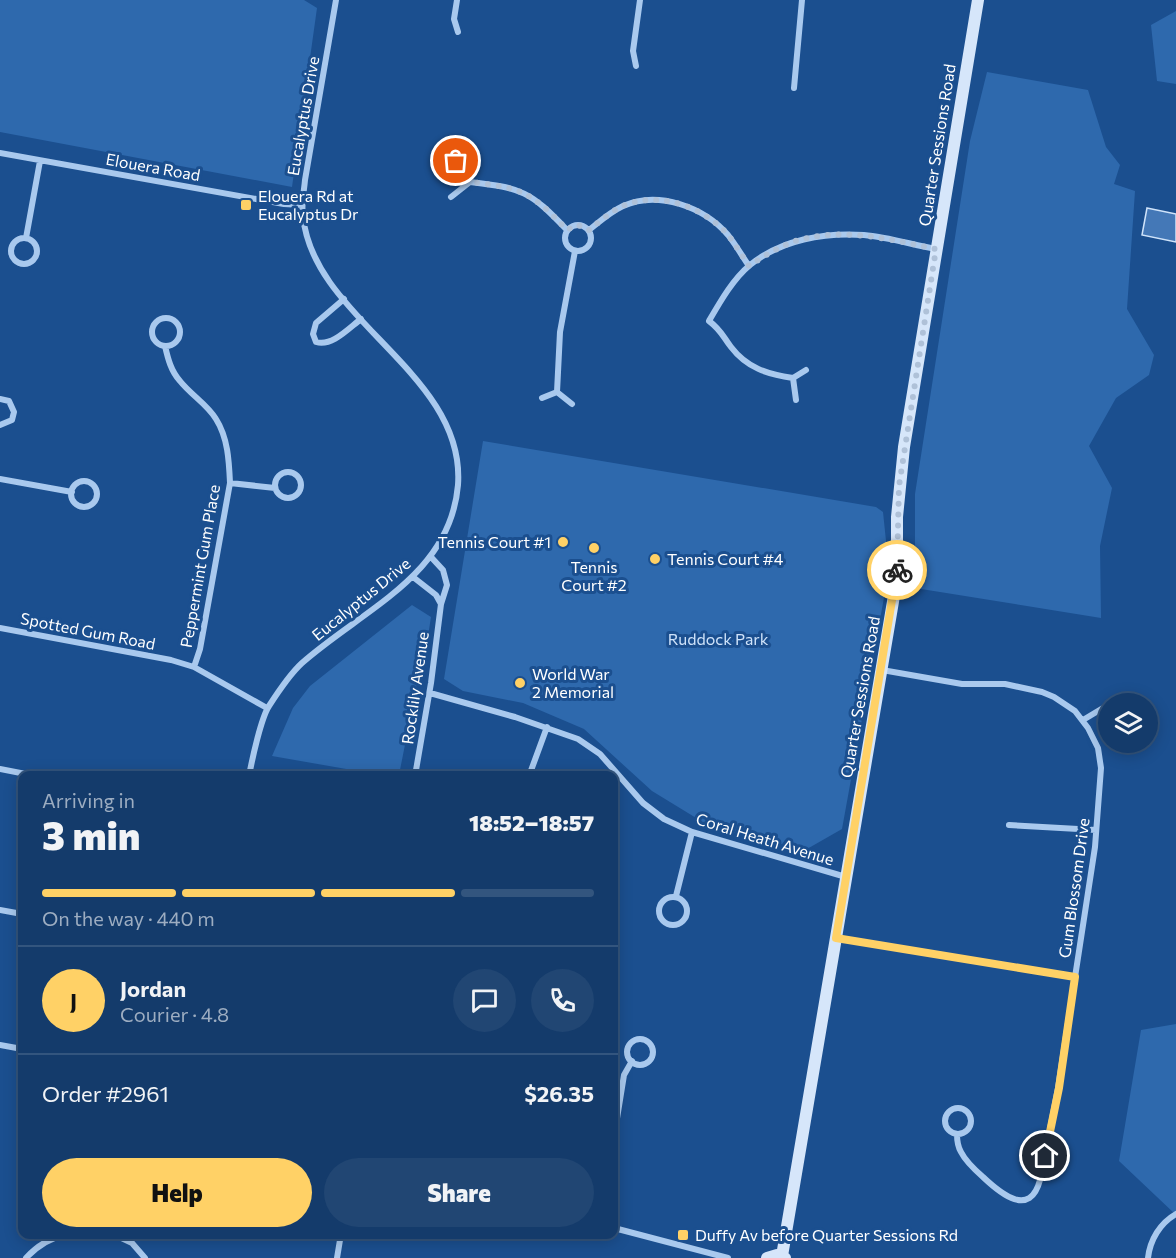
<!DOCTYPE html>
<html lang="en">
<head>
<meta charset="utf-8">
<style>
  :root { --surface:#143b6b; --page:#214673; --text:#f1f3f6; --muted:#9dadc1; --line:#33557e; --accent:#ffd166 }
  body { margin:0; font-family:Commissioner,sans-serif; background:var(--page); color:var(--text); height:100vh; display:flex; flex-direction:column; font-size:22px; white-space:nowrap }
  * { box-sizing:border-box; margin:0 }
  p { font-size:20px; color:var(--muted) }
  .icon { flex:none; width:33px; height:33px; fill:none; stroke:currentColor; stroke-width:2; stroke-linecap:round; stroke-linejoin:round }
  .map { position:relative; flex:1; overflow:hidden }
  .panel { position:absolute; left:18px; top:771px; width:600px; height:468px; display:flex; flex-direction:column; background:var(--surface); border-radius:12px; box-shadow:0 3px 15px #0003,0 0 0 2px var(--line) }
  .panel>* { flex:none }
  .buttons { position:absolute; left:1098px; top:693px; display:grid; gap:12px }
  .buttons a { display:grid; place-items:center; width:60px; height:60px; border-radius:50%; background:var(--surface); box-shadow:0 3px 15px #0003,0 0 0 2px var(--line); font-size:30px }
  .pin { position:absolute; display:grid; place-items:center; width:51px; height:51px; color:#fff; margin:-26px; border:3px solid #fff; border-radius:50%; box-shadow:0 2px 6px #0007 }
  .courier { position:absolute; display:grid; place-items:center; width:60px; height:60px; margin:-30px; border:4px solid #ffd166; border-radius:50%; background:#fff; color:#222; box-shadow:0 2px 8px #0007 }
  .overview em { font-style:normal; font-weight:800 }
  .overview div { display:flex; flex-direction:column-reverse }
  .overview { display:flex; align-items:center; justify-content:space-between; height:102px; padding:0 24px }
  h1 { font-size:39px; font-weight:800; line-height:45px }
  .bar { display:grid; grid-template-columns:repeat(4,1fr); gap:9px 6px; align-content:center; height:72px; padding:0 24px }
  .bar i { height:8px; border-radius:4px; background:var(--line) }
  .bar .on { background:var(--accent) }
  .bar p { grid-column:span 4 }
  .line { display:flex; align-items:center; gap:15px; padding:0 24px; border-top:2px solid var(--line) }
  .line div { flex:1 }
  .round { display:grid; place-items:center; flex:none; width:63px; height:63px; border-radius:32px; background:var(--page) }
  .primary-button { display:flex; gap:12px; margin-top:auto; padding:12px 24px }
  .primary-button a { flex:1; height:69px; border-radius:36px; background:var(--accent); color:#111; font-size:24px; font-weight:800; line-height:69px; text-align:center }
  .primary-button a+a { background:var(--page); color:var(--text) }
  .map>svg:first-child { display:block }
  .green { fill:#2e69ad }
  .building { fill:#4478b7; stroke:#cfe3fa; stroke-width:1.5 }
  .lines { fill:none; stroke-linecap:round; stroke-linejoin:round }
  .street { stroke:#a9c9ee; stroke-width:6 }
  .secondary { stroke:#d6e6fa; stroke-width:12 }
  .done { stroke:#afc1d8; stroke-width:6; stroke-dasharray:0 10.8 }
  .route { stroke:#ffd166; stroke-width:8 }
  .poi-dot { fill:#ffd166; stroke:#1b4f8f; stroke-width:2 }
  .labels { text-anchor:middle; stroke-width:6; stroke-linejoin:round; paint-order:stroke }
  .street-label { font-size:16px; fill:#fff; stroke:#1b4f8f }
  .poi-label { font-size:16px; fill:#fff; stroke:#1b4f8f; text-anchor:start }
  .park-label { font-size:16px; fill:#cfe3fa; stroke:#1b4f8f }
</style>
</head>
<body>
<div class="map">
<svg width="1176" height="1258" viewBox="0 0 1176 1258">
  <rect width="100%" height="100%" fill="#1b4f8f"/>
  <!-- green -->
  <path class="green" d="M0,0h304l13,8 -25,179 -292,-55z
    M1176,11v73l-19,-3 -6,-56z
    M987,72l101,18 18,57 14,18 -6,19 21,7 -8,118 27,46 -5,20 -33,23 -27,48 23,42 -12,58 1,72 -186,-30v-94l55,-353z
    M483,441l393,66 7,5 6,58 -47,259 -35,20 -60,-12 -41,-13 -54,-33 -68,-62 -61,-26 -60,-12 -19,-12z
    M412,605l19,12 -9,57h-3l-20,101h-47v-5l-80,-14 21,-48 17,-22z
    M1176,1024v188l-1,2 -56,-53 22,-131z"/>
  <!-- building -->
  <path class="building" d="M1147,208l29,6v28l-34,-7z"/>
  <g class="lines">
    <!-- street -->
    <path class="street" d="M457,0l-3,19 4,13
      M636,66l-3,-15 7,-51
      M794,88l8,-88
      M0,153l284,51 18,1
      M456,161l14,21c52,6 60,9 97,48
      M451,197l19,-15
      M565 238a13 13 0 1 1 26 0a13 13 0 1 1-26 0Z
      M589,230c10,-8 21,-18 34,-24 35,-16 81,1 105,29 8,10 14,21 21,31
      M26,238l14,-77
      M11 251a13 13 0 1 1 26 0a13 13 0 1 1-26 0Z
      M344,299l-28,24 -3,11 3,8c16,5 33,-14 45,-23
      M152 332a14 14 0 1 1 28 0a14 14 0 1 1-28 0Z
      M165,346c3,13 6,25 15,35 11,14 27,23 36,38 12,19 13,42 14,64l-30,166 -6,18
      M806,370l-13,8c-26,-4 -46,-10 -62,-31 -9,-12 -10,-17 -22,-26 11,-19 24,-42 41,-56 31,-25 74,-33 114,-30 24,2 49,10 72,14
      M793,378l3,22
      M542,398l15,-6
      M0,399l9,2 5,11 -2,8 -12,5
      M572,404l-15,-12 3,-60 15,-81
      M275 485a13 13 0 1 1 26 0a13 13 0 1 1-26 0Z
      M0,479l72,13
      M71 494a13 13 0 1 1 26 0a13 13 0 1 1-26 0Z
      M230,483l45,5
      M413,577l23,18 5,9
      M0,628l171,32 23,7 73,41
      M882,670l80,14h43l37,8 12,5 21,14 13,17 10,20 3,20 -6,79 -37,241 -18,92c-10,38 -39,14 -57,-3 -8,-7 -17,-15 -22,-25 -3,-5 -4,-12 -4,-18
      M430,693l85,24 63,22 22,15 43,49 21,16 28,13 154,45
      M1111,704l13,-8
      M1083,720l25,-15
      M0,769l36,7
      M249,776c3,-16 12,-58 20,-70 9,-14 21,-32 33,-43 61,-54 148,-87 156,-178 8,-112 -145,-165 -155,-269 -2,-12 1,-24 2,-36l31,-180
      M415,776l16,-93 10,-79 6,-19 -4,-15 -12,-13
      M529,776l18,-49
      M1009,825l87,5
      M676,896l16,-64
      M659 911a14 14 0 1 1 28 0a14 14 0 1 1-28 0Z
      M0,910l22,4
      M836,938l239,39
      M627 1052a13 13 0 1 1 26 0a13 13 0 1 1-26 0Z
      M0,1045l22,4
      M945 1121a13 13 0 1 1 26 0a13 13 0 1 1-26 0Z
      M614,1137l10,-62 8,-14
      M614,1228l114,30
      M113,1234l19,9 13,15
      M26,1258c11,-12 24,-20 40,-24
      M337,1258l4,-24
      M1148,1258c2,-18 12,-35 28,-44"/>
    <!-- secondary -->
    <path class="secondary" d="M782,1256l115,-678v-61l7,-70 74,-447
      M767,1258l10,-3 8,3"/>
  </g>
  <g class="lines">
    <!-- done -->
    <path class="done" d="M456,161l14,21c52,6 60,9 97,48l9,-5 9,2 4,3c10,-8 21,-18 34,-24 35,-16 81,1 105,29 8,10 14,21 21,31 17,-11 35,-23 54,-27 45,-11 89,1 133,10l-37,237 -2,84"/>
    <!-- route -->
    <path class="route" d="M897,570l-61,368 239,39 -16,111 -14,68"/>
  </g>
  <!-- markers -->
  <g class="poi-dot">
    <rect x="240" y="199" width="12" height="12" rx="3"/>
    <circle cx="563" cy="542" r="6"/>
    <circle cx="594" cy="548" r="6"/>
    <circle cx="655" cy="559" r="6"/>
    <circle cx="520" cy="683" r="6"/>
    <rect x="677" y="1229" width="12" height="12" rx="3"/>
  </g>
  <g class="labels">
    <!-- street labels -->
    <g class="street-label">
      <text transform="translate(303 116) rotate(-80)" y="6">Eucalyptus Drive</text>
      <text transform="translate(937 145) rotate(-81)" y="6">Quarter Sessions Road</text>
      <text transform="translate(153 167) rotate(10)" y="6">Elouera Road</text>
      <text transform="translate(200 566) rotate(-80)" y="6">Peppermint Gum Place</text>
      <text transform="translate(361 599) rotate(-39)" y="6">Eucalyptus Drive</text>
      <text transform="translate(88 631) rotate(11)" y="6">Spotted Gum Road</text>
      <text transform="translate(415 688) rotate(-82)" y="6">Rocklily Avenue</text>
      <text transform="translate(860 697) rotate(-80)" y="6">Quarter Sessions Road</text>
      <text transform="translate(765 839) rotate(17)" y="6">Coral Heath Avenue</text>
      <text transform="translate(1074 888) rotate(-82)" y="6">Gum Blossom Drive</text>
    </g>
    <!-- poi labels -->
    <g class="poi-label">
      <text x="258" y="202">Elouera Rd at<tspan x="258" dy="18">Eucalyptus Dr</tspan></text>
      <text x="551" y="548" text-anchor="end">Tennis Court #1</text>
      <text x="667" y="565">Tennis Court #4</text>
      <text x="594" y="573" text-anchor="middle">Tennis<tspan x="594" dy="18">Court #2</tspan></text>
      <text x="532" y="680">World War<tspan x="532" dy="18">2 Memorial</tspan></text>
      <text x="695" y="1241">Duffy Av before Quarter Sessions Rd</text>
    </g>
    <!-- park labels -->
    <g class="park-label">
      <text x="718" y="645">Ruddock Park</text>
    </g>
  </g>
</svg>
<div class="buttons">
<a><svg class="icon" aria-label="layers" viewBox="0 0 24 24"><path d="M12 4l9 5-9 5-9-5zM3 14l9 5 9-5"/></svg></a>
</div>
<div class="pin" style="left:456px;top:161px;background:#ea580c"><svg class="icon" aria-label="bag" viewBox="0 0 24 24"><path d="M5 8h14l-1 12H6zM9 8a3 3 0 0 1 6 0"/></svg></div>
<div class="pin" style="left:1045px;top:1156px;background:#1f2937"><svg class="icon" aria-label="home" viewBox="0 0 24 24"><path d="M3 11l9-7 9 7M6 9v11h12V9"/></svg></div>
<div class="courier" style="left:897px;top:570px"><svg class="icon" aria-label="bike" viewBox="0 0 24 24"><circle cx="6" cy="16" r="4"/><circle cx="18" cy="16" r="4"/><path d="M6 16l4-8h5l3 8M10 8l3 8H6M13 5h3"/></svg></div>
<section class="panel">
<div class="overview"><div><h1>3 min</h1><p>Arriving in</p></div><em>18:52–18:57</em></div>
<div class="bar"><i class="on"></i><i class="on"></i><i class="on"></i><i></i><p>On the way · 440 m</p></div>
<div class="line" style="height:108px"><b class="round" style="background:var(--accent);color:#111">J</b><div><b>Jordan</b><p>Courier · 4.8</p></div><a class="round"><svg class="icon" aria-label="chat" viewBox="0 0 24 24"><path d="M4 5h16v11H9l-5 4z"/></svg></a><a class="round"><svg class="icon" aria-label="phone" viewBox="0 0 24 24"><path d="M5 4h4l2 5-3 2q2 4 5 5l2-3 5 2v4C11 20 4 13 5 4z"/></svg></a></div>
<div class="line" style="height:78px"><div>Order #2961</div><b>$26.35</b></div>
<div class="primary-button"><a>Help</a><a>Share</a></div>
</section>
</div>
</body>
</html>
